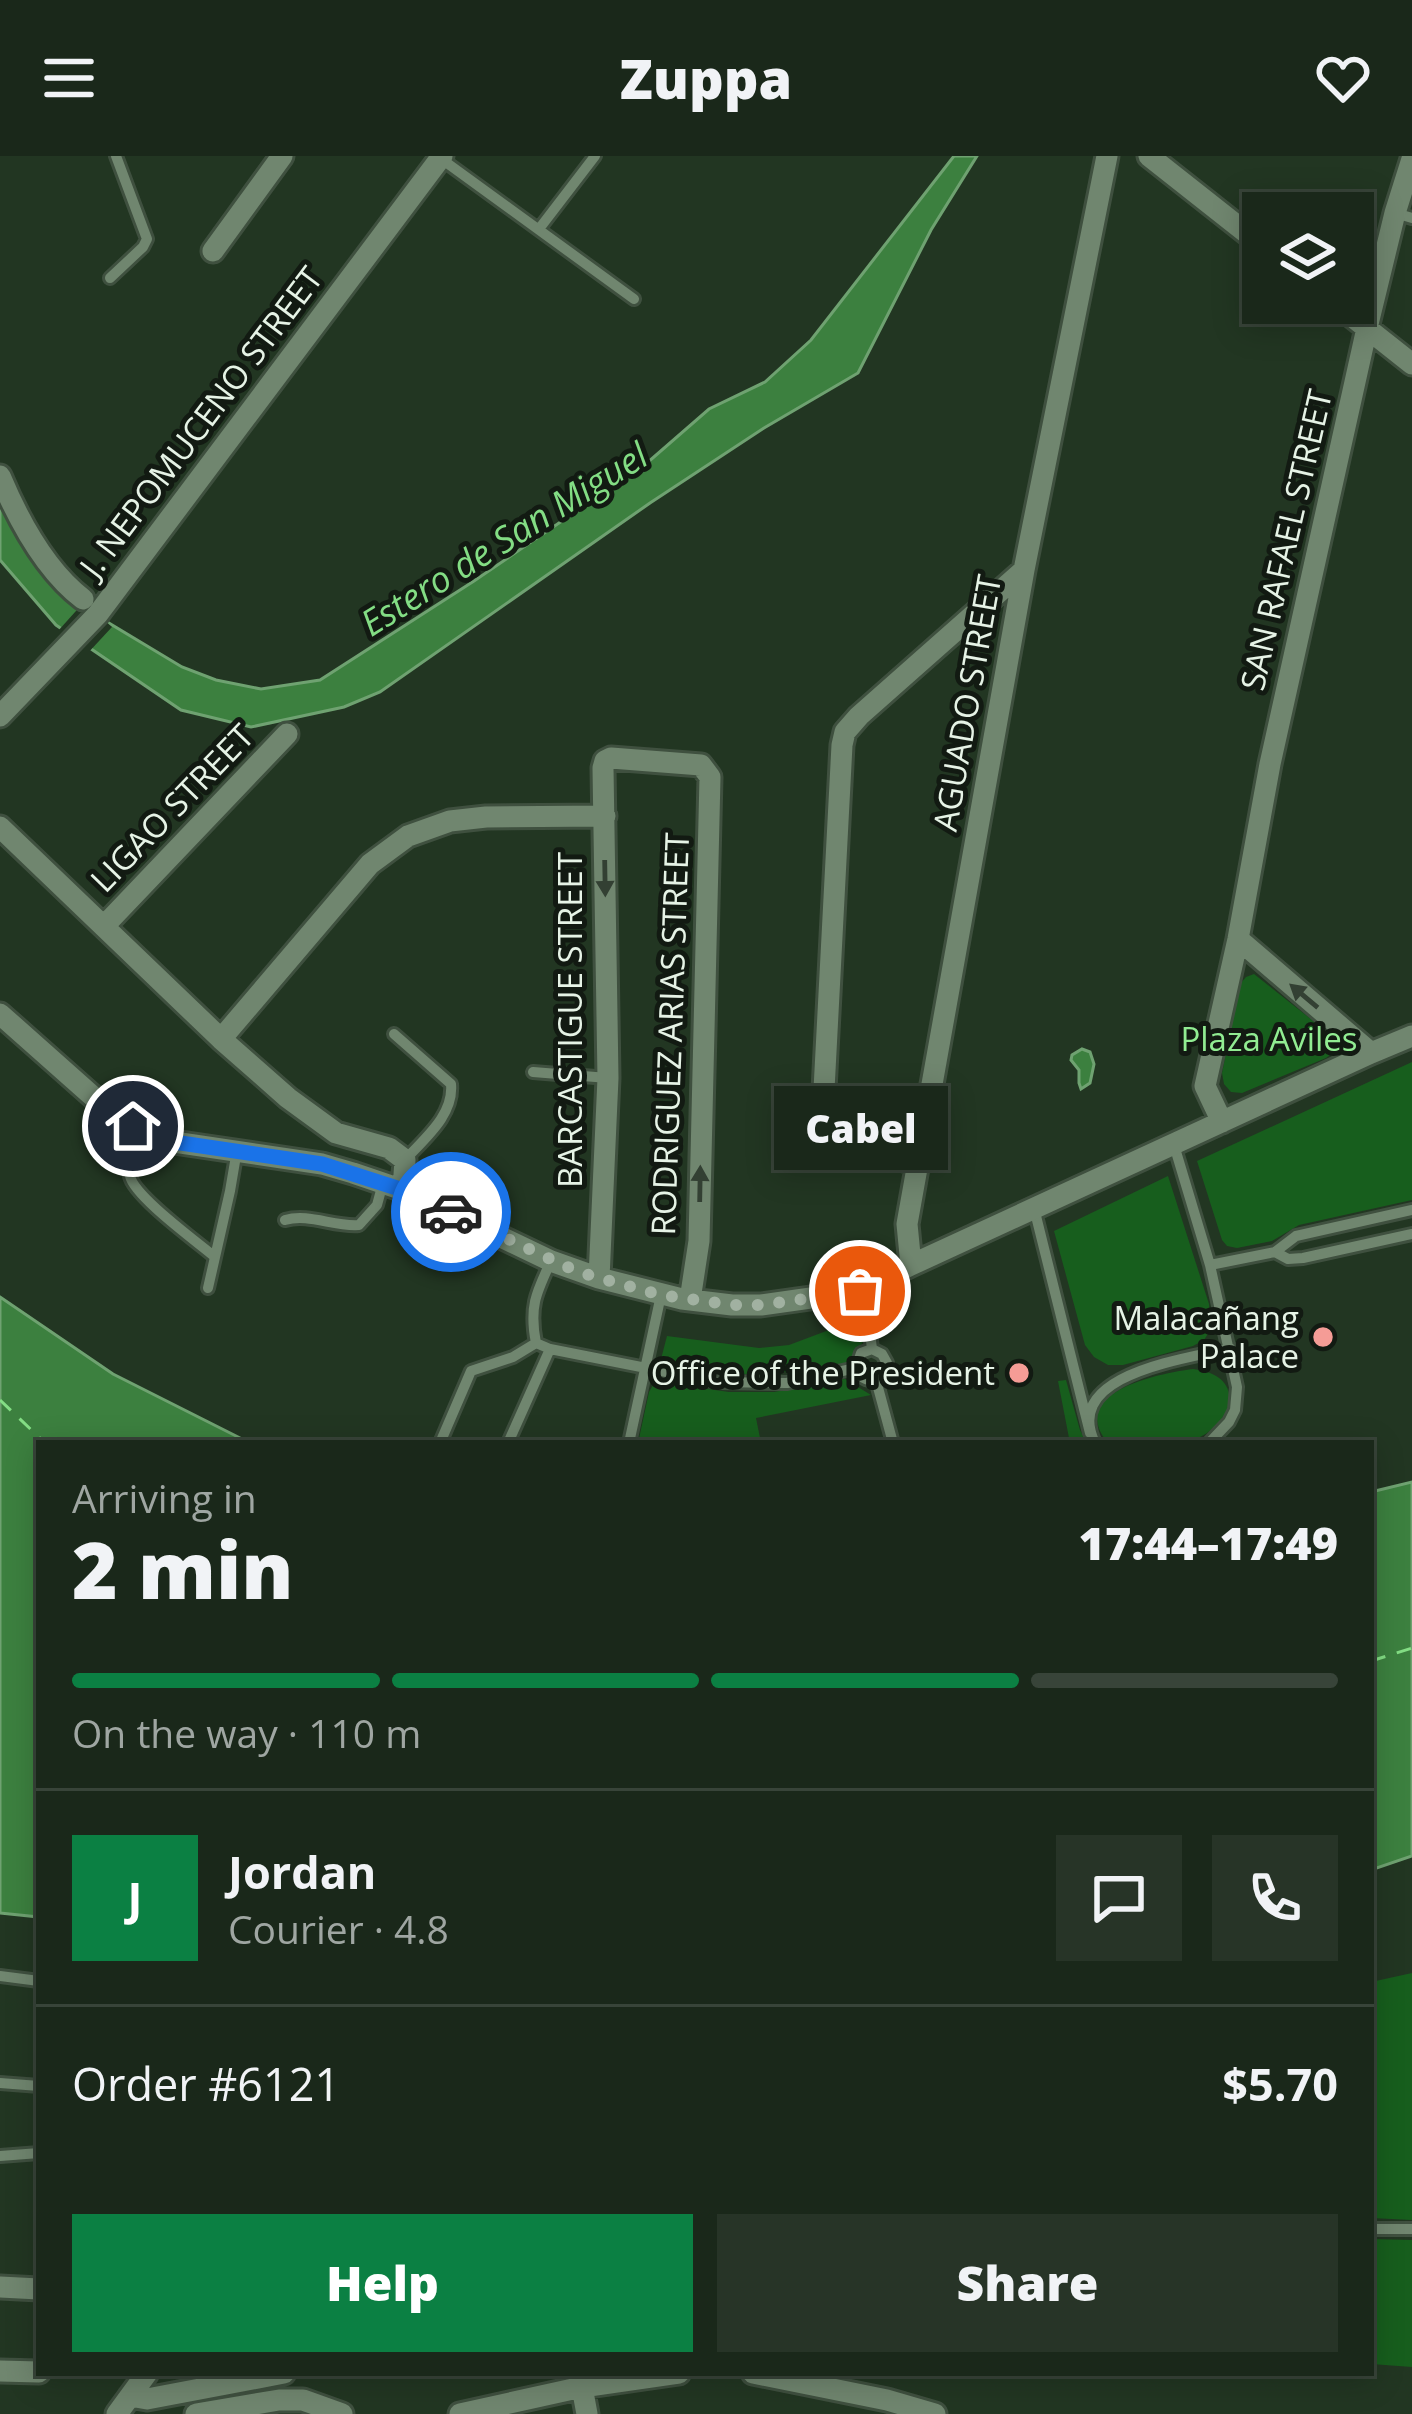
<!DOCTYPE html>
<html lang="en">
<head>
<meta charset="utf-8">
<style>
  :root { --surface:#1a281a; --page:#273427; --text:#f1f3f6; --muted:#9fa6a2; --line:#384439; --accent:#0b8043 }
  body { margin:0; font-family:"Open Sans",sans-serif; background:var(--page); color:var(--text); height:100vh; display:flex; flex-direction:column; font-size:45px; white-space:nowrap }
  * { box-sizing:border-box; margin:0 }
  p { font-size:39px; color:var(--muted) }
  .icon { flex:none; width:66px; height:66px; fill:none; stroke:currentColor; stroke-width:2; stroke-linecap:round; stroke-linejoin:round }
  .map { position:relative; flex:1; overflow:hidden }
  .panel { position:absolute; left:36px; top:1284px; width:1338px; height:936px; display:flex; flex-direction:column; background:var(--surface); border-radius:0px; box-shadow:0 6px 30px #0003,0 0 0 3px var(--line) }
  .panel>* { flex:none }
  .tools { position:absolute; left:1242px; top:36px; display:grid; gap:24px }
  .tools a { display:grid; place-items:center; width:132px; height:132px; border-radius:0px; background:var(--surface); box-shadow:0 6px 30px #0003,0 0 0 3px var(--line); font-size:60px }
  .pin { position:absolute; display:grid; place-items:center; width:102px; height:102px; color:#fff; margin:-51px; border:6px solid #fff; border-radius:50%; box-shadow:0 3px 12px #0007 }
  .courier { position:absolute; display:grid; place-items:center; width:120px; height:120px; margin:-60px; border:9px solid #1a73e8; border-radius:50%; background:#fff; color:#222; box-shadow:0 3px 15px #0007 }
  .bubble { position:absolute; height:84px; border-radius:0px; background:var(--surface); box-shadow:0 6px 30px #0003,0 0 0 3px var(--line); font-size:39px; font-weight:800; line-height:84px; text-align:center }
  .summary em { font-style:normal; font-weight:800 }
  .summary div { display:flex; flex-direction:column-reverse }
  .summary { display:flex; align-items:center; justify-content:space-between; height:204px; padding:0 36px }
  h1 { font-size:78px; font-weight:800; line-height:90px }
  .bar { display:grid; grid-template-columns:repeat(4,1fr); gap:18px 12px; align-content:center; height:144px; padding:0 36px }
  .bar i { height:15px; border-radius:9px; background:var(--line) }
  .bar .selected { background:var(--accent) }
  .bar p { grid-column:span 4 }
  .line { display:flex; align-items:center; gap:30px; padding:0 36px; border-top:3px solid var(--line) }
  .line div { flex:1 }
  .round { display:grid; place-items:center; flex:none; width:126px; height:126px; border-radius:0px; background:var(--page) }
  .cta { display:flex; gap:24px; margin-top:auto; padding:24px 36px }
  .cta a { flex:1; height:138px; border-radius:0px; background:var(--accent); color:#fff; font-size:48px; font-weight:800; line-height:138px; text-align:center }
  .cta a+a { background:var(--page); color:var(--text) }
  header { display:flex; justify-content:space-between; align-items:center; height:156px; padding:0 36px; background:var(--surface); font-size:54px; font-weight:800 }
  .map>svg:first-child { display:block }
  .green { fill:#175e1d }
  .water { fill:#3c803f; stroke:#6fa271; stroke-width:3 }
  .pier { fill:#223622 }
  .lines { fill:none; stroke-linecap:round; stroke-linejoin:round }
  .ferry { stroke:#83dd84; stroke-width:3; stroke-dasharray:15 12; stroke-linecap:butt }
  .lane-casing { stroke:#3f503f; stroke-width:16 }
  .street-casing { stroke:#3f503f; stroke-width:27 }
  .lane { stroke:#70866f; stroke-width:10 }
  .street { stroke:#70866f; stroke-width:21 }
  .oneway { fill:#334033 }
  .done { stroke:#a1b1a1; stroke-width:12; stroke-dasharray:0 21.6 }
  .route { stroke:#1a73e8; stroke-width:15 }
  .poi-dot { fill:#f59c96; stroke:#121a12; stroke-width:4.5 }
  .labels { text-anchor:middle; stroke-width:10; stroke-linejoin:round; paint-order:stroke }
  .street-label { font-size:33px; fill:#e6f3e6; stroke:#121a12 }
  .park-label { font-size:33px; fill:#91ec92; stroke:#121a12 }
  .poi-label { font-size:33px; fill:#e6f3e6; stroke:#121a12; text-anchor:end }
  .water-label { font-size:36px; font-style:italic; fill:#83dd84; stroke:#121a12 }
</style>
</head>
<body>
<header><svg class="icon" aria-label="menu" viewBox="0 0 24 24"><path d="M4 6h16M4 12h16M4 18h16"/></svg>Zuppa<svg class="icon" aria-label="heart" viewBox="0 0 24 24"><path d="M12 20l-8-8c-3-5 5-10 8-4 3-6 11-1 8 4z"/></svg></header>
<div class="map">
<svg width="1412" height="2258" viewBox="0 0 1412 2258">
  <rect width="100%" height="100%" fill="#223622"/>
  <!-- green -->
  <path class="green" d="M1254,818l77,61 4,10 -1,7 -8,6 -84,35 -11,-1 -7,-8 -2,-11 18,-89 6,-7z
    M1412,906v138l-113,25 -27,16 -35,7 -10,-2 -5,-6 -25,-79z
    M1168,1020l41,128 2,25 -7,11 -11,6 -70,19h-15l-14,-8 -9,-12 -31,-114z
    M861,1162l4,21 -12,18 -8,6c-52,9 -94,16 -147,7 -14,-2 -26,-2 -37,-11l6,-23 92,12 30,-3z
    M1193,1213c53,6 43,52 3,70 -22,10 -64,4 -88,4 -43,-51 53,-70 85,-74z
    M845,1223l26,16 -115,23 5,25h-123l11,-51 4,-7 6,-3 70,10h45z
    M1066,1224l14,50 7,13h-40l22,-5 -11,-57z
    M1412,1817v247l-41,-2v-236z
    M1371,2083l41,1v127l-41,-3z"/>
  <!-- water -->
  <path class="water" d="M954,0h23l-46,74 -73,143 -94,55 -114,75 -270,189 -36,15 -93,20 -70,-17 -125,-85 -56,-65v-65l79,110 103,62 34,13 45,9 59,-9 154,-99 173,-118 62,-54 56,-27 46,-42z
    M1082,893l8,3 4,12 -4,19 -9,6 -2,-6v-13l-8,-10 1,-5z
    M0,1141l113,77 137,69h-211v474l-39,-4z
    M1412,1326v374l-41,14v-378z"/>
  <!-- pier -->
  <path class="pier" d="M84,446l28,25 -25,27 -29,-23z"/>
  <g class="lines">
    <!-- ferry -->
    <path class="ferry" d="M0,1244l45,43
      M1371,1505l41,-13"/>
    <!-- lane casing -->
    <g class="lane-casing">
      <path id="lane" d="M440,2l194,141
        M1395,57l17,5
        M539,73l56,-73
        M110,122l33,-31 4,-8 -31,-83
        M394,878l57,50c3,31 -26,54 -46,76
        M533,916l75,6
        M141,973c-8,16 -15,29 -11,47 4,20 66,65 85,81
        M1174,989l36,120 27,122 -2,23 -6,12 -20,21
        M1034,1052l56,225
        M285,1064c24,-7 49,7 74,5l18,-20 6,-22
        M1275,1096l13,7 15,-1 109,-24
        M1210,1109l65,-13 21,-16 116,-26
        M208,1132l22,-97 7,-41
        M860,1135l8,25 4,33 10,5 5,9 -6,15c-11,5 -20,2 -25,-10l5,-15 11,-4
        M536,1187c-7,-36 0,-50 15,-82
        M876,1224l17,63
        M440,1287l31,-72 42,-14 23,-14 14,6 167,33 70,1 69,-15
        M508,1287l42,-94
        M629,1287l32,-148
        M1095,1287c-34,-70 93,-84 135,-95
        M0,1820l39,5
        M0,1927l39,3
        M0,2000l39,-3
        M1371,2073h41"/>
    </g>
    <!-- street casing -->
    <g class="street-casing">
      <path id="street" d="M1149,0l114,90
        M213,95l69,-95
        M1335,147l77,61
        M0,320c18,43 45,94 83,123
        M0,560l98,-102 344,-458
        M0,671l221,212 67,59 48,35 53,15 16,12 -2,30
        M104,770l183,-192
        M1238,783l133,114
        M0,858l98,87 35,25 41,16 148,22 31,9 50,17 148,71 48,17 83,21 50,6h29l99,-14 51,-26 460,-212 41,-17
        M221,883l149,-175 38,-28 42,-15 36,-4 119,-1
        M1222,966l-17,-36 33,-147 32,-175 97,-436 28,-115 17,-54
        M918,1008l-84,-24 -12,-12 20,-383 3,-13 14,-16 165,-146
        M911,1109l-4,-41 117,-654 83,-414
        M599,1122l9,-200 -5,-310 2,-7 6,-3 90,7 9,12 -11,464 -9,59
        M0,2131l39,2
        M0,2215l39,1
        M753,2217l134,27 48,14
        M582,2231l5,27
        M130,2240l17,3 137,-26
        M117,2258l30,-41
        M196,2258l83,-14h24l39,14
        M460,2258l122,-27 97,-14"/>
    </g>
    <!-- lane -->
    <use href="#lane" class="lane"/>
    <!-- street -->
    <use href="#street" class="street"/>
  </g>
  <!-- one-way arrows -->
  <defs><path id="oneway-solid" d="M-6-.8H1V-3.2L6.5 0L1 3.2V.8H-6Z" transform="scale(3)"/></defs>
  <g class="oneway">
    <use href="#oneway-solid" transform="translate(605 722) rotate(89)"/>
    <use href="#oneway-solid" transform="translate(1304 840) rotate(-140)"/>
    <use href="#oneway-solid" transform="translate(700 1028) rotate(-89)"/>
  </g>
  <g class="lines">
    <!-- done -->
    <path class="done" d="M451,1056l127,60 83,23 71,10h29l99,-14"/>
    <!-- route -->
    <path class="route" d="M133,970l41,16 148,22 81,26 48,22"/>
  </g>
  <!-- markers -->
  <g class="poi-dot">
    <circle cx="1323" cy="1181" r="12"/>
    <circle cx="1019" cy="1217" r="12"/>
  </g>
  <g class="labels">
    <!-- street labels -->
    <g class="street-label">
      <text transform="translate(201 266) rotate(-53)" y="12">J. NEPOMUCENO STREET</text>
      <text transform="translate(1286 384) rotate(-77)" y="12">SAN RAFAEL STREET</text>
      <text transform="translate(967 547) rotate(-80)" y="12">AGUADO STREET</text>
      <text transform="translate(172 652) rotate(-46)" y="12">LIGAO STREET</text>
      <text transform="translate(570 864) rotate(-90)" y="12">BARCASTIGUE STREET</text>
      <text transform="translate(670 878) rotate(-88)" y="12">RODRIGUEZ ARIAS STREET</text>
    </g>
    <!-- park labels -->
    <g class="park-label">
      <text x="1269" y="895">Plaza Aviles</text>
    </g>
    <!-- poi labels -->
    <g class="poi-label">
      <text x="1299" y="1174">Malacañang<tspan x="1299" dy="38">Palace</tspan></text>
      <text x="995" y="1229">Office of the President</text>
    </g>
    <!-- water labels -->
    <g class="water-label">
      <text transform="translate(504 383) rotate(-32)" y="13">Estero de San Miguel</text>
    </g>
  </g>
</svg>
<div class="tools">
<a><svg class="icon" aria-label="layers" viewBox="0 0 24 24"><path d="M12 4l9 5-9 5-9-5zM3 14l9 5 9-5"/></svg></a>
</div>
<div class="pin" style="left:860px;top:1135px;background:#ea580c"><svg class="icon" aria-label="bag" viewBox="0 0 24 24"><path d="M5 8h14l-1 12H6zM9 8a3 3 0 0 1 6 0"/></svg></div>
<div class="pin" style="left:133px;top:970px;background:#1f2937"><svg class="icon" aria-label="home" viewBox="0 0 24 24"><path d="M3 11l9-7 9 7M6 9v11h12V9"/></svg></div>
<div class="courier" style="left:451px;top:1056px"><svg class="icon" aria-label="car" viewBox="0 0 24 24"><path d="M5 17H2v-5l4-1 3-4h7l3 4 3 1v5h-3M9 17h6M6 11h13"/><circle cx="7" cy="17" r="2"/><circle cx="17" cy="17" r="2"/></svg></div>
<div class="bubble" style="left:774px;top:930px;width:174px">Cabel</div>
<section class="panel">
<div class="summary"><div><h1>2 min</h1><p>Arriving in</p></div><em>17:44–17:49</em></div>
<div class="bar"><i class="selected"></i><i class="selected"></i><i class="selected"></i><i></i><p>On the way · 110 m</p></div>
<div class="line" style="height:216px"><b class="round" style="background:var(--accent);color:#fff">J</b><div><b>Jordan</b><p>Courier · 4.8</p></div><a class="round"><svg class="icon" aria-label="chat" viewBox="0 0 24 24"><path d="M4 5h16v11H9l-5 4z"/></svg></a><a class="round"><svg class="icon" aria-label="phone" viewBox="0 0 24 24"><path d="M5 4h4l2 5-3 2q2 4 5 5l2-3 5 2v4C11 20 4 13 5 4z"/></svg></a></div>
<div class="line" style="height:156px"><div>Order #6121</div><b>$5.70</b></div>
<div class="cta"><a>Help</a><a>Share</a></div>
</section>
</div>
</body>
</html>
